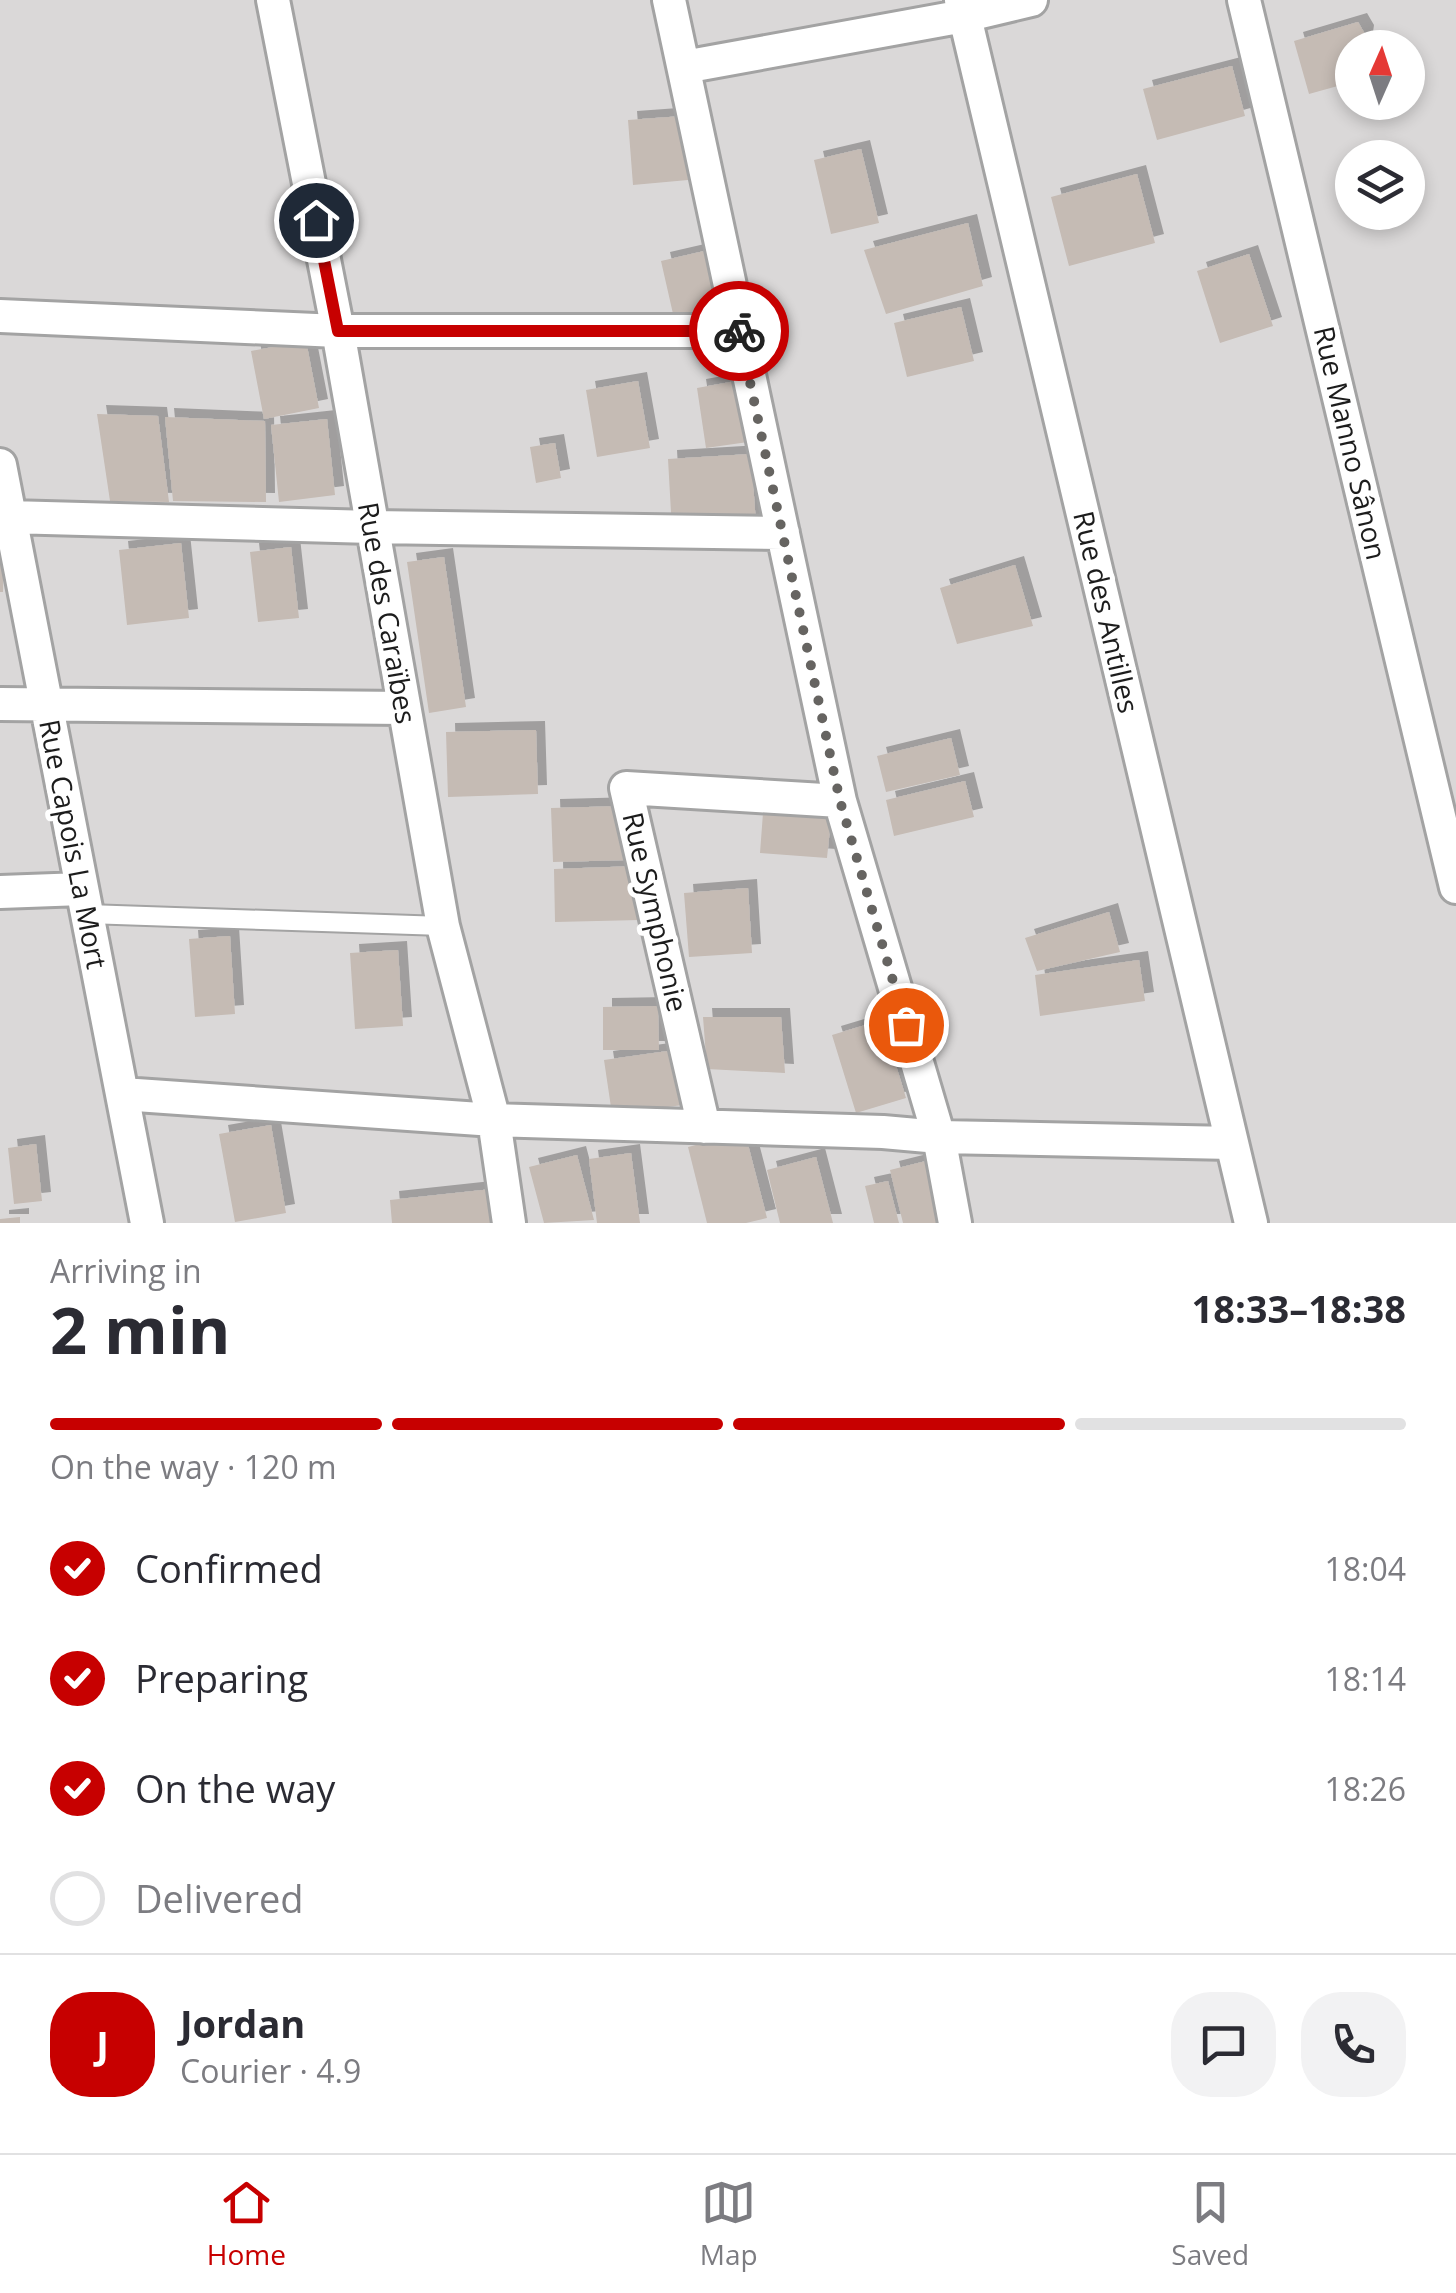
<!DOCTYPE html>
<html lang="en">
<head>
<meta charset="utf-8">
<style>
  :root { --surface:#fff; --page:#f2f2f3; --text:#2b2b33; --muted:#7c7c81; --line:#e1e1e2; --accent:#c70000 }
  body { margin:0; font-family:"Open Sans",sans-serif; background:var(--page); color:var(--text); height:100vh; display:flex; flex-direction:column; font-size:38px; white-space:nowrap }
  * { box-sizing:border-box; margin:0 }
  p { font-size:32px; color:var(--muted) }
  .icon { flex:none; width:55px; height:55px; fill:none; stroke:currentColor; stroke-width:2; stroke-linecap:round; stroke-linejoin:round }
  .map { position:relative; height:1223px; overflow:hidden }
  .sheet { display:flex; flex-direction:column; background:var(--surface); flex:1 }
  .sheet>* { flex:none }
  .needle { width:65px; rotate:3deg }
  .fabs { position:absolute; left:1335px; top:30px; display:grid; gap:20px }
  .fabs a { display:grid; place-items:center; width:90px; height:90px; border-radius:50%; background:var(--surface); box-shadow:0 5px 15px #0003; font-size:50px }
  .pin { position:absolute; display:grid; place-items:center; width:85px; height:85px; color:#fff; margin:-42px; border:5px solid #fff; border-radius:50%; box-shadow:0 2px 10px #0007 }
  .courier { position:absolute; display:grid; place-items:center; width:100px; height:100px; margin:-50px; border:8px solid #c70000; border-radius:50%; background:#fff; color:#222; box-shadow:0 2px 12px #0007 }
  .headline em { font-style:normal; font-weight:700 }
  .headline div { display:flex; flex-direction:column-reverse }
  .headline { display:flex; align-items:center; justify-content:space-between; height:170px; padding:0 50px }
  h1 { font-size:65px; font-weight:700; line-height:75px }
  .bar { display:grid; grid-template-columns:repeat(4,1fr); gap:15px 10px; align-content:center; height:120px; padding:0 50px }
  .bar i { height:12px; border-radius:8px; background:var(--line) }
  .bar .active { background:var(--accent) }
  .bar p { grid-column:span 4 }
  .line { display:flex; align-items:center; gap:25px; padding:0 50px; border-top:2px solid var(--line) }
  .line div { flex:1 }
  .round { display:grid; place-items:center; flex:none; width:105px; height:105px; border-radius:40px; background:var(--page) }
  ol { padding:0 50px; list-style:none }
  li { display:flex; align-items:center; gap:30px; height:110px }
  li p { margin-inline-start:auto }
  li .icon { padding:10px; border-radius:50%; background:var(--accent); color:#fff; stroke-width:4 }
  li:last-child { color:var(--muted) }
  li i { width:55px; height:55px; border:5px solid var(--line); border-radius:50% }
  .dock { display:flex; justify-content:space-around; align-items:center; height:140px; border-top:2px solid var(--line); background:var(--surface); font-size:28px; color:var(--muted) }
  .dock a { display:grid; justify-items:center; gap:5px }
  .dock .active { color:var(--accent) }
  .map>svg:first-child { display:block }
  .residential { fill:#dad8d8; fill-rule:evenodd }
  .building { fill:#c5bbb4; filter:url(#shadow) }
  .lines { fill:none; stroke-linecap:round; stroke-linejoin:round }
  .service-casing { stroke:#a3a3a3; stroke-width:22 }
  .minor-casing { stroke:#a3a3a3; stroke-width:38 }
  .service { stroke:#fff; stroke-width:18 }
  .minor { stroke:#fff; stroke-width:32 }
  .done { stroke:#666461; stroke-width:10; stroke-dasharray:0 18 }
  .route { stroke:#c70000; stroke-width:12 }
  .labels { text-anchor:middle; stroke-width:10; stroke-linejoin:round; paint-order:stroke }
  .street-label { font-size:28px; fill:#1c1c1c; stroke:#fff }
</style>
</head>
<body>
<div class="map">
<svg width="1456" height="1223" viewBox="0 0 1456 1223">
  <defs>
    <filter id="shadow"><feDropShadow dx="9" dy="-9" stdDeviation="0" flood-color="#0004"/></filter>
  </defs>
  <rect width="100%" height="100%" fill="#eee9e1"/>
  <!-- residential -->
  <path class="residential" d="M0,0h1456v1223h-1456zM1352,48h56v54h-56zM1352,158h56v54h-56z"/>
  <!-- building -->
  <path class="building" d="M1358,22l7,12 -2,14h-11v34l-43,12 -15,-53z
    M1232,66l13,50 -88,24 -14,-51z
    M683,116l5,64 -55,5 -5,-65z
    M861,149l18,74 -48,11 -17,-74z
    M1137,174l18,69 -86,23 -18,-69z
    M968,223l15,63 -97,28 -22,-64z
    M713,249l16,66 -53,12 -15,-66z
    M1249,254l24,72 -53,17 -23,-72z
    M961,307l13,54 -67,16 -13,-54z
    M306,341l13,67 -55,11 -13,-68z
    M638,381l12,67 -53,9 -11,-67z
    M736,381l12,61 -42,6 -9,-60z
    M97,414l61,2 11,86 -59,-1z
    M165,417l100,4 1,81 -93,-1z
    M327,419l8,76 -56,7 -8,-77z
    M555,443l6,35 -25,5 -6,-36z
    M751,454l5,70 -84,6 -4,-71z
    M0,542h4l-1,50h-3z
    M181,543l8,75 -62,7 -8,-75z
    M291,547l8,71 -41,4 -8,-70z
    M444,557l22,150 -37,6 -22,-151z
    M1015,565l18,61 -76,18 -17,-56z
    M536,730l2,64 -90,3 -2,-65z
    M951,738l9,37 -74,17 -9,-36z
    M965,781l9,36 -80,19 -8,-36z
    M625,806l2,54 -74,2 -2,-54z
    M763,813l68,5 -4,40 -67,-5z
    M638,866l2,54 -85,2 -1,-53z
    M748,888l4,65 -63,4 -5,-64z
    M1109,912l11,40 -83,19 -12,-33z
    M230,936l5,78 -40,3 -6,-78z
    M398,950l5,76 -48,3 -5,-76z
    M1139,960l6,41 -105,15 -5,-41z
    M658,1006l1,44h-56v-43z
    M703,1017h78l4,56 -78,-4z
    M882,1020l24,78 -50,15 -24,-78z
    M675,1050l8,55 -71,9 -8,-54z
    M271,1125l15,88 -51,9 -16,-88z
    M745,1133l22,85 -21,5h-39l-19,-76z
    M36,1144l6,57 -28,3 -6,-56z
    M631,1153l9,70h-43l-8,-64z
    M577,1155l17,65 -50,3 -15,-56z
    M816,1157l17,66h-53l-13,-53z
    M926,1161l15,62h-38l-13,-53z
    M888,1181l11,42h-25l-9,-37z
    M492,1189l4,34h-104l-2,-23z
    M20,1217v6h-20v-4z"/>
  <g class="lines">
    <!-- service casing -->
    <g class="service-casing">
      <path id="service" d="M87,914l356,12"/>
    </g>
    <!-- minor casing -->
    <g class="minor-casing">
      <path id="minor" d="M273,0l65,331 105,595 51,194 15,103
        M669,0l171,801 99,336 16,86
        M961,0l290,1223
        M1244,0l212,887
        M684,67l280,-51 67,-16
        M0,316l338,15h403
        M0,465l147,758
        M9,517l363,10 411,6
        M0,704l404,4
        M0,892l82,-3
        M122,1094l372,26 389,12 56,5 293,6
        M704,1127l-78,-339 214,13"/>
    </g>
    <!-- service -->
    <use href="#service" class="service"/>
    <!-- minor -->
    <use href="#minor" class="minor"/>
  </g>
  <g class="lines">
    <!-- done -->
    <path class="done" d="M739,331l101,470 66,224"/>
    <!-- route -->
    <path class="route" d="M316,220l22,111h401"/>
  </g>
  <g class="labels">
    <!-- street labels -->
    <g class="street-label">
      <text transform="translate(1350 443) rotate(77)" y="10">Rue Manno Sânon</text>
      <text transform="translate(1106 612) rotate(77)" y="10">Rue des Antilles</text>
      <text transform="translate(387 613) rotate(80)" y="10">Rue des Caraïbes</text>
      <text transform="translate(73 844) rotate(79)" y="10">Rue Capois La Mort</text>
      <text transform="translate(655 912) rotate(77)" y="10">Rue Symphonie</text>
    </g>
  </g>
</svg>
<div class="fabs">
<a><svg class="needle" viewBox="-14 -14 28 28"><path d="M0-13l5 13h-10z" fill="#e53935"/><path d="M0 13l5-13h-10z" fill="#7c7c81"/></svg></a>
<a><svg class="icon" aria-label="layers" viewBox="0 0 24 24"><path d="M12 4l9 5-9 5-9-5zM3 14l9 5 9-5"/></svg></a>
</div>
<div class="pin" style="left:906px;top:1025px;background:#ea580c"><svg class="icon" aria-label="bag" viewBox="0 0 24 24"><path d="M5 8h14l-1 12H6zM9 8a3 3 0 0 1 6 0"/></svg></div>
<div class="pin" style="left:316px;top:220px;background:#1f2937"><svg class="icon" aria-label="home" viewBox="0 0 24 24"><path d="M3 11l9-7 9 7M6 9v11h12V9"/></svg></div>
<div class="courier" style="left:739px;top:331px"><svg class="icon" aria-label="bike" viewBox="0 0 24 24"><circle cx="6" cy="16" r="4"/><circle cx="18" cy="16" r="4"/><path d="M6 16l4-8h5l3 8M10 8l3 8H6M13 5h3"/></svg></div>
</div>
<section class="sheet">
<div class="headline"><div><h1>2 min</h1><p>Arriving in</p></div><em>18:33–18:38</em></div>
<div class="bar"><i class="active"></i><i class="active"></i><i class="active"></i><i></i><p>On the way · 120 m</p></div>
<ol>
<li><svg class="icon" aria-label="check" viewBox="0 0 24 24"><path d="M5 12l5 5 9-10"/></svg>Confirmed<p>18:04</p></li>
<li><svg class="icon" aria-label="check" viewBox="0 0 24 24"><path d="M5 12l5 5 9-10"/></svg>Preparing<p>18:14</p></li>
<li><svg class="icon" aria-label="check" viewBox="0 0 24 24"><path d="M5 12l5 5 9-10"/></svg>On the way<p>18:26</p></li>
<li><i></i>Delivered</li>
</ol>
<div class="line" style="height:180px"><b class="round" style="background:var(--accent);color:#fff">J</b><div><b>Jordan</b><p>Courier · 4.9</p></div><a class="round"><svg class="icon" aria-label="chat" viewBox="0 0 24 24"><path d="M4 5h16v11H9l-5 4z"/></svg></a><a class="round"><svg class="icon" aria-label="phone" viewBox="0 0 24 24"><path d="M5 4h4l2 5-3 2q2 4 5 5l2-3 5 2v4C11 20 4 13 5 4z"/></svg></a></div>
</section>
<nav class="dock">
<a class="active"><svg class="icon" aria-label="home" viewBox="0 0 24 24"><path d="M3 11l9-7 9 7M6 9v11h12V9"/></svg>Home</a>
<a><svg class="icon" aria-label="map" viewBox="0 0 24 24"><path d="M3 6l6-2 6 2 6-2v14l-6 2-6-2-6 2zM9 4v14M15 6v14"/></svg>Map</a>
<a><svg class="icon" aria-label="saved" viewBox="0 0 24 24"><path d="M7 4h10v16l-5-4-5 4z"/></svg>Saved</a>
</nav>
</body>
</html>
